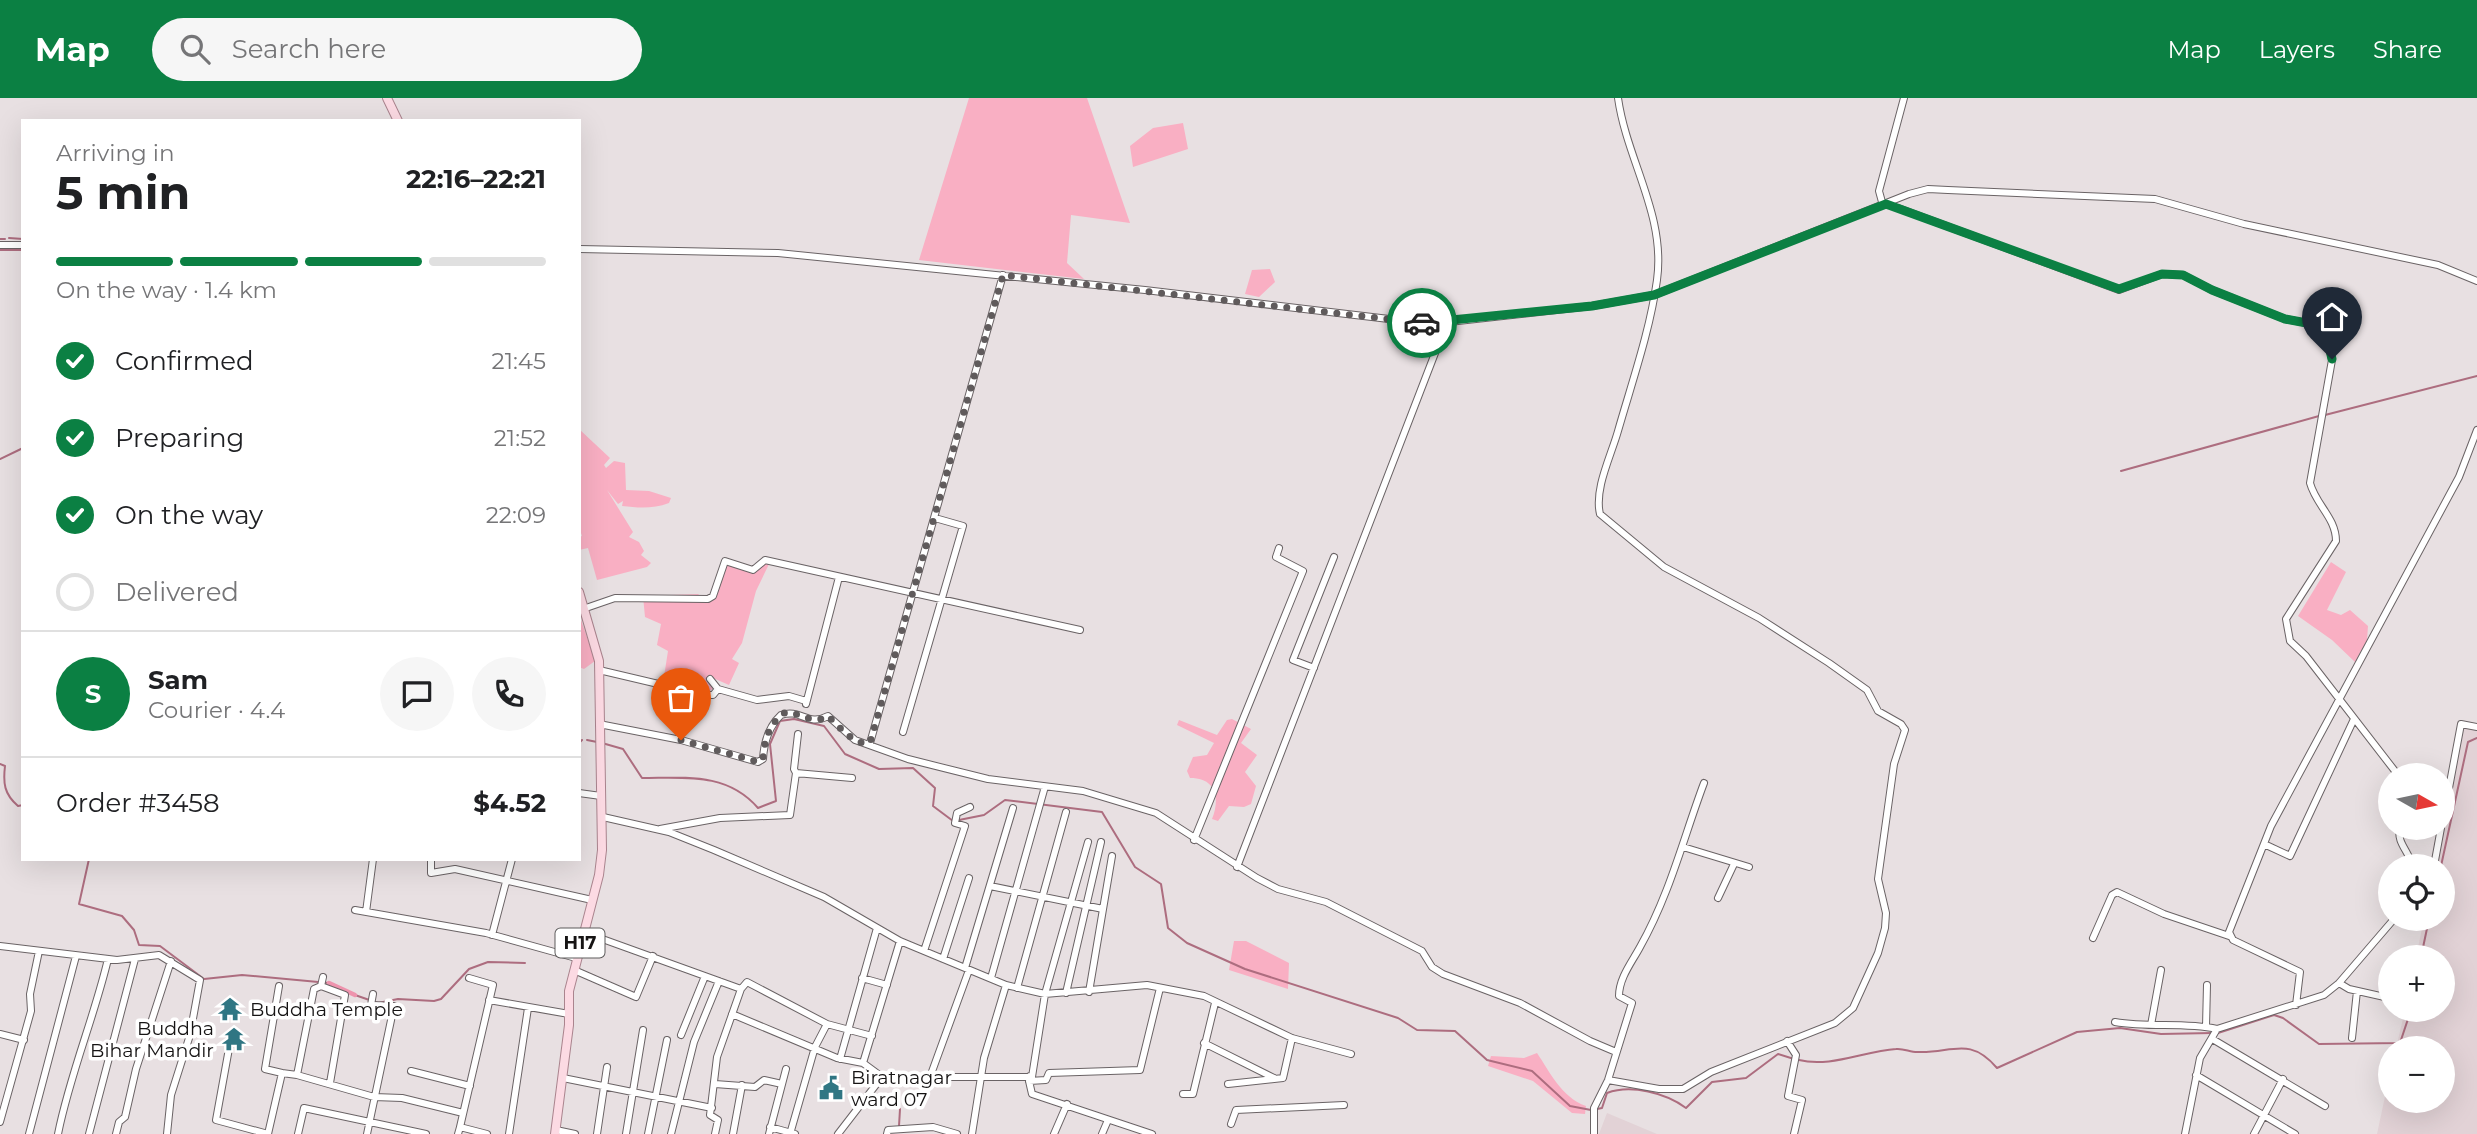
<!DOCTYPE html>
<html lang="en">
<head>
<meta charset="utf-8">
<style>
  :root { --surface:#fff; --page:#f6f6f6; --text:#202124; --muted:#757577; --line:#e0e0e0; --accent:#0b8043 }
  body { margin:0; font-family:Montserrat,sans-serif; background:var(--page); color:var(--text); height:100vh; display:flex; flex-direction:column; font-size:26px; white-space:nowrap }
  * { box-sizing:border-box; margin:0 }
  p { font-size:23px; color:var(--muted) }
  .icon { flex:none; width:38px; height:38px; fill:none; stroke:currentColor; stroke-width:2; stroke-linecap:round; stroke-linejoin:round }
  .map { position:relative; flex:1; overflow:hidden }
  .panel { position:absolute; left:21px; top:21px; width:560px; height:742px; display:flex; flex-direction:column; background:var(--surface); border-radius:0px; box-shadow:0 7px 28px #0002 }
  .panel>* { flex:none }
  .needle { width:46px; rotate:99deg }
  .controls { position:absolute; left:2378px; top:665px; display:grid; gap:14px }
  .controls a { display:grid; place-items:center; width:77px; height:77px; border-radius:50%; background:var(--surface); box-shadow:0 7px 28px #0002; font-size:35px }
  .pin { position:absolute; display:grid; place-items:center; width:60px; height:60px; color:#fff; margin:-72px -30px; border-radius:50% 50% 50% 0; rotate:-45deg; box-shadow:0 0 7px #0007 }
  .pin .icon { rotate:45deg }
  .courier { position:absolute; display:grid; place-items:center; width:70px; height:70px; margin:-35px; border:5px solid #0b8043; border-radius:50%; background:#fff; color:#222; box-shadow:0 2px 9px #0007 }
  .headline em { font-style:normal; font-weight:700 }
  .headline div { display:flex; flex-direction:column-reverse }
  .headline { display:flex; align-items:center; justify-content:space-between; height:119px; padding:0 35px }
  h1 { font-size:46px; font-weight:700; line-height:52px }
  .bar { display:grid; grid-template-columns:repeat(4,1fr); gap:10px 7px; align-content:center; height:84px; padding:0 35px }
  .bar i { height:9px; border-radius:5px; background:var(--line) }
  .bar .active { background:var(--accent) }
  .bar p { grid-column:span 4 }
  .line { display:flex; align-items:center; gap:18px; padding:0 35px; border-top:2px solid var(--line) }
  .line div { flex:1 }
  .round { display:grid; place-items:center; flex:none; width:74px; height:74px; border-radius:37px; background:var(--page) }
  ol { padding:0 35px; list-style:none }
  li { display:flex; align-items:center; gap:21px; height:77px }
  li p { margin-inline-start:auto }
  li .icon { padding:7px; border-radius:50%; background:var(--accent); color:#fff; stroke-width:4 }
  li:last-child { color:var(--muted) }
  li i { width:38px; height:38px; border:4px solid var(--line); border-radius:50% }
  header { display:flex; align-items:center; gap:42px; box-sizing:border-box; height:98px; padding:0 35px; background:var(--accent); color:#fff }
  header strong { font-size:33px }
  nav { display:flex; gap:38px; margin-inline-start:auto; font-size:24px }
  .search { width:490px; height:63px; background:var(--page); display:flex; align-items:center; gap:18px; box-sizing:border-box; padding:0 24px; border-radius:38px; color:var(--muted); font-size:26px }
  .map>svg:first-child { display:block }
  .built { fill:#e2d2d6 }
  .green { fill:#f9afc3 }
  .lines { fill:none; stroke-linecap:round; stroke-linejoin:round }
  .stream { stroke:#ad6d7f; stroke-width:2 }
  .canal { stroke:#ee93ad; stroke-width:4.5 }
  .minor-casing { stroke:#6a6365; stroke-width:8 }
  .major-casing { stroke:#aa848e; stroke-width:10 }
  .minor { stroke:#fff; stroke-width:6 }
  .major { stroke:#fcdae3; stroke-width:8 }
  .done { stroke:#605b5c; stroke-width:7; stroke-dasharray:0 12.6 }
  .route { stroke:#0b8043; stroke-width:9 }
  .labels { text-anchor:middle; stroke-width:7; stroke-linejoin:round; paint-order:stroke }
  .shield { fill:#fff; stroke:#5c5a5a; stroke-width:2 }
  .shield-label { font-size:18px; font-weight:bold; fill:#161414 }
  .poi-label { font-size:19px; fill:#161414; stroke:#fff; text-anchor:start }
</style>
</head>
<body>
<header>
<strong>Map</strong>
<div class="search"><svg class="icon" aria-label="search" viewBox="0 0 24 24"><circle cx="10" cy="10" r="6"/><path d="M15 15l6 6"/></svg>Search here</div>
<nav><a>Map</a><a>Layers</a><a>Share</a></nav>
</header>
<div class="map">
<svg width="2477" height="1036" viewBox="0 0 2477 1036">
  <rect width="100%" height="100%" fill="#e8e0e2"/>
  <!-- built -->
  <path class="built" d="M2467,628l10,2v406h-100l13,-61v28h53v-53h-47l9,-38h38v-53h-27l8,-38h19v-53h-7l26,-137z
    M1607,1015l50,21h-58z"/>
  <!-- green -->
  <path class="green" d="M969,0h118l43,125 -59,-8 -4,48 17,16 -165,-19z
    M1183,25l5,26 -55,18 -3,-21 23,-18z
    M1270,171l5,13 -16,15 -14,-3 7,-24z
    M579,331l31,29 -6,7 2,3 8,-7 11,2 1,27 23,1 22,7 -2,5c-16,6 -30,5 -47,3l1,-5 -5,3 -11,-14 26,42 -4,5 10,5 5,9 -3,4 10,8 -4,4 -50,13 -9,-32 -9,2v-13l3,-1 -3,-9z
    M2331,464l15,10 -19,38 14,5 9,-5 18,16 -1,14 -12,22 -23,-22 -34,-24z
    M727,465l25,10 11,-9h6l-13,27 -14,52 -10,16 7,4 -10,22 -16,-7 1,10 -7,5 -44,-10 5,-32 -11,-6 4,-21 -16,-7 -2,-21 55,-2 11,8 6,-5z
    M579,516l16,47 -11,8 -5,-2z
    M1232,621l19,10 -10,14 16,12 -12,17 11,14 -5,18 -7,3 -15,-1 -11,15 -6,-2c8,-20 5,-41 -22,-41l-3,-7 6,-14 14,-2 7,-12 -37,-18 2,-5 38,15 10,-15z
    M1234,843h12l43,22 -1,26 -59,-19z
    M1537,955c13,19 24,44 49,53l-1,8 -13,-1 -39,-32 -45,-15 3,-10 33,2z"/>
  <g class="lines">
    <!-- stream -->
    <path class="stream" d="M9,140l14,1
      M0,141h5
      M0,152h23
      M2325,317l152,-39
      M0,361l23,-11
      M2121,373l198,-55
      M587,642l10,2
      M579,645l3,-3
      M602,645l21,6 19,29c43,0 85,-6 116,30l18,-7 -6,-57 10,-23 14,-2 30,7 21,28 34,15 34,-1 22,20 -2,18 20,15
      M0,666l5,2c-2,17 -1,28 13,40l5,-1
      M23,719v10
      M959,722l25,-5 21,-15 97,12 33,55 26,17 7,44 19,15 58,26 153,49 19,12 38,1 32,29 45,11 38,35 21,4
      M89,761l-10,45 43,12 12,14 5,15 21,1 44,33 38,-4 87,8
      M2441,768l27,-124 9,-4
      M2421,859l8,-38
      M355,897l23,8 20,-4 36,2 7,-2 28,-30 19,-7 37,1
      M2218,935l56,-18 9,3 36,26 81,-1 11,-33
      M1799,962c31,8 65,-9 97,-11 7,-1 14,3 21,3 34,2 52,-17 80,16l80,-36 43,-4 41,6 51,-1
      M1597,1011l5,-1 5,-15c24,-9 59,0 79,15l26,-26 34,-4 32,-24 16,5
      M899,1028l1,-17"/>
    <!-- canal -->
    <path class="canal" d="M329,885l26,12"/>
    <!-- minor casing -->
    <g class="minor-casing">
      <path id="minor" d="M1904,0l-25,93 3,11 237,88 43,-16 21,1 29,15 73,29 27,5 15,13 5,23 -22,123c6,22 26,35 26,58l-50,78 4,22 16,15 92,119
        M0,147h23
        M579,151l199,4 367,37 286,34 161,-18 62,-11 255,-101 19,-5 20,1 207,9 89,25 194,41 39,16
        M583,511l32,-11 93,1 5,-3 12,-35 28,9 12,-10 315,70
        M1314,570l-21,-8 41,-103
        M599,572l106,25h8l5,-6 -8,-10
        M718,591l39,11 32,-4 17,5
        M806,606l33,-127
        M599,626l82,16 77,22 5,-3c1,-17 6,-33 18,-44 20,-7 26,12 47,1l27,24 53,19 80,20 95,12 73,22 101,65 21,11 48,13 96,49 10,16 11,7 77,29 70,38 26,11
        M903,634l60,-206 -28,-8
        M870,645l133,-468
        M796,675l-2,-4 4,-35
        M579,695l22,3
        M603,719l66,15 45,18 110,47 76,44 106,44 39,9 102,-9 57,11 88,42 59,16
        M2443,722l18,-96 16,3
        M2400,730c-4,15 10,24 12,38
        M660,731l60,-11 70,-3 6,-42 56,5
        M1194,742l109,-269 -27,-14 3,-9
        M2264,746l26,12 64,-137
        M1683,749l66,20
        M431,761v14l24,-4 137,31
        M2434,768l7,-38
        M1237,769l210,-545
        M990,788l113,23
        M1718,800l16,-34
        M355,812l131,23 90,25
        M366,814l7,-53
        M583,834l158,57 6,-7 80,42 45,12
        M492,837l20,-76
        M2093,840l19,-43 5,-3 47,22 65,22
        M0,848l117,14 42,-5 41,25 -10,55 -19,60 -4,39
        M924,853l41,-125 -10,-3 2,-10 13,-6
        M943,861l26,-81
        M965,870l48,-160
        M574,872l62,27 17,-41
        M862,880l25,7
        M991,880l53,-188
        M2339,885l10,6 40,9
        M321,888l24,9 -15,88
        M1017,890l49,-176
        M1089,894l23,-136
        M1066,895l35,-151
        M489,902l80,14
        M2296,907l4,-33 -67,-32 -4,-8 42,-106 188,-349 18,-47
        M732,916l105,44 26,5
        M2115,924c35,6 68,0 102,7
        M2151,927l10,-55
        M2206,929l1,-42
        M0,936l24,6
        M681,937l24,-59
        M2352,940l5,-47
        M2214,942l111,66
        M1787,943l9,14 -8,41 14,4 -8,34
        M230,945l-14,77 52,14
        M1204,945l70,35
        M840,961l37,-131
        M411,973l59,15
        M282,975l15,2 17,-86 7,-3 2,-9
        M297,977l77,22 28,1 61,15
        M2196,977l99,59
        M1030,978l-1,5 17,-1 3,-7 91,-3 20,-82
        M882,979l-19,-14 37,-122
        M930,979l39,-107
        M563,980l149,30
        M1608,982l51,9h24l28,-17 124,-49 18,-15 25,-55 7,-25 1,-15 -8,-34 16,-115 11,-34 -4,-6 -23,-13 -11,-21 -38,-27 -70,-45 -95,-51 -64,-53c-6,-25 11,-58 18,-83 14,-49 32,-100 39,-151 9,-65 -30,-119 -39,-182
        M1029,983l3,13 120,40
        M715,986l40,3 9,-7 18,4
        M1228,986l55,-6 9,-40
        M1183,996h10l22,-91
        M0,1024l31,-111 -1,-17 9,-43
        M1231,1026l5,-14 108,-5
        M460,1029l33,-142 -24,-7
        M770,1029l25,7
        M556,1032l19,4
        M29,1036l47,-178
        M58,1036c12,-60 36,-116 50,-175
        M89,1036l46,-175
        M116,1036l3,-12 6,-5 11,-48 35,-108
        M268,1036l14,-61 -17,-4 14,-83
        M298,1036l6,-26 122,26
        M367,1036l27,-128 -23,-1 2,-11
        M458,1036l2,-7 27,7
        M509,1036l19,-126
        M597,1036l10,-67
        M626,1036l17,-104
        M648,1036l19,-94
        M671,1036l23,-92 25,-61
        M715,1036l3,-14 -8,-5 7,-58 24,-68
        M733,1036l9,-49
        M769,1036l17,-65
        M790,1036l25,-87 12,-23
        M838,1036l44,-57h150l13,-83 43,-152
        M887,1036l1,-4 45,-3 24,7
        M972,1036l12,-76 22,-73
        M1054,1036l13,-30
        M1102,1036l6,-14
        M1594,1036v-26l14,-28 24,-77 -13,-7c0,-18 13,-34 21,-49 30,-53 44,-111 64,-164
        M2185,1036l15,-76 17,-29 107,-34 15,-12 55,-64
        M2254,1036l29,-55"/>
    </g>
    <!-- major casing -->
    <g class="major-casing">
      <path id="major" d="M387,0l11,23
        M555,1036l14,-109v-34l30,-116 3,-25 -3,-189 -20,-69"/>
    </g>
    <!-- minor -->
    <use href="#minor" class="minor"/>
    <!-- major -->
    <use href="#major" class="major"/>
  </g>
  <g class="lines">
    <!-- done -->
    <path class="done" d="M681,642l77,22 5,-3c1,-18 6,-37 23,-47 18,2 26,13 42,4 11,10 26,30 42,27l133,-468 419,48"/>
    <!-- route -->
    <path class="route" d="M1422,225l170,-17 62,-11 232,-91 233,85 43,-15 21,1 29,15 73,29 27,5 15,13 5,22"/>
  </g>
  <!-- icons -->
  <defs>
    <g id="temple-bare" transform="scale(1.89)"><path d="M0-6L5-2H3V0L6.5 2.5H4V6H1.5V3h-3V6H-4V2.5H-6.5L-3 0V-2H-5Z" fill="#307683" stroke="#fff" stroke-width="2.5" paint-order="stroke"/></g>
    <g id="civic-bare" transform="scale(1.89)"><path d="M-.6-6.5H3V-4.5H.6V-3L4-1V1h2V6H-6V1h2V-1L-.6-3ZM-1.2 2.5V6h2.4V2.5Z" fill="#307683" stroke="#fff" stroke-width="2.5" paint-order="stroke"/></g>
  </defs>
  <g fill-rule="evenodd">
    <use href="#temple-bare" x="230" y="911"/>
    <use href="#temple-bare" x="234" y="941"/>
    <use href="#civic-bare" x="831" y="990"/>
  </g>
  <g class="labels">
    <!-- shield labels -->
    <rect class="shield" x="555.5" y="830.5" width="49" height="29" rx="5"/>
    <g class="shield-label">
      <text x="580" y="851">H17</text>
    </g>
    <!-- poi labels -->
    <g class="poi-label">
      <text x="250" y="918">Buddha Temple</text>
      <text x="214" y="937" text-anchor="end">Buddha<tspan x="214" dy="22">Bihar Mandir</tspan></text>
      <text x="851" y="986">Biratnagar<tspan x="851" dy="22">ward 07</tspan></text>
    </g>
  </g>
</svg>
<div class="controls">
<a><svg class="needle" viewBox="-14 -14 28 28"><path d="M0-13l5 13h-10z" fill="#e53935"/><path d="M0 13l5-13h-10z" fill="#757577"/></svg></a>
<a><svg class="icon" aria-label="locate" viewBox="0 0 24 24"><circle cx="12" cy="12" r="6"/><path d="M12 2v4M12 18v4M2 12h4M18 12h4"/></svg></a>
<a>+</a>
<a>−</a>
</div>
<div class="pin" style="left:681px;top:642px;background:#ea580c"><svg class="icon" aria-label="bag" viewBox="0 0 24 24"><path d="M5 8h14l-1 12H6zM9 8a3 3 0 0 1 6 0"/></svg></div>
<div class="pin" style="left:2332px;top:261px;background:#1f2937"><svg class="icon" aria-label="home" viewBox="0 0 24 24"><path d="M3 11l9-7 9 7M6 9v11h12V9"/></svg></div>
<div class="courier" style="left:1422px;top:225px"><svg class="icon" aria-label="car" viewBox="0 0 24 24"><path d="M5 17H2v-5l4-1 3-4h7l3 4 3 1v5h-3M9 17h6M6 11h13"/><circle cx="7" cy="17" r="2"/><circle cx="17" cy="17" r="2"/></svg></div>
<section class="panel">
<div class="headline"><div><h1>5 min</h1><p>Arriving in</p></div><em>22:16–22:21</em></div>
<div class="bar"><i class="active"></i><i class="active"></i><i class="active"></i><i></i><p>On the way · 1.4 km</p></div>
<ol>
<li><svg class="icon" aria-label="check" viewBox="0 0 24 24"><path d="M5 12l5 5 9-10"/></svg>Confirmed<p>21:45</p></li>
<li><svg class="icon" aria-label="check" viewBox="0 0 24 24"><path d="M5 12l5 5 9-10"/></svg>Preparing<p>21:52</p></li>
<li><svg class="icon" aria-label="check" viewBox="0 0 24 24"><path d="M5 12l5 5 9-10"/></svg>On the way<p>22:09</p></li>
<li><i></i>Delivered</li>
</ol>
<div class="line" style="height:126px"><b class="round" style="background:var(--accent);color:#fff">S</b><div><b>Sam</b><p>Courier · 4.4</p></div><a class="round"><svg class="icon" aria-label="chat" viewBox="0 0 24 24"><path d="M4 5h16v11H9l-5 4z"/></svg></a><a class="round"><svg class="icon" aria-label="phone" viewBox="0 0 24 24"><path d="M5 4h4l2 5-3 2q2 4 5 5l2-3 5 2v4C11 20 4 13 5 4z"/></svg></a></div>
<div class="line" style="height:91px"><div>Order #3458</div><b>$4.52</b></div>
</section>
</div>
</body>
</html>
